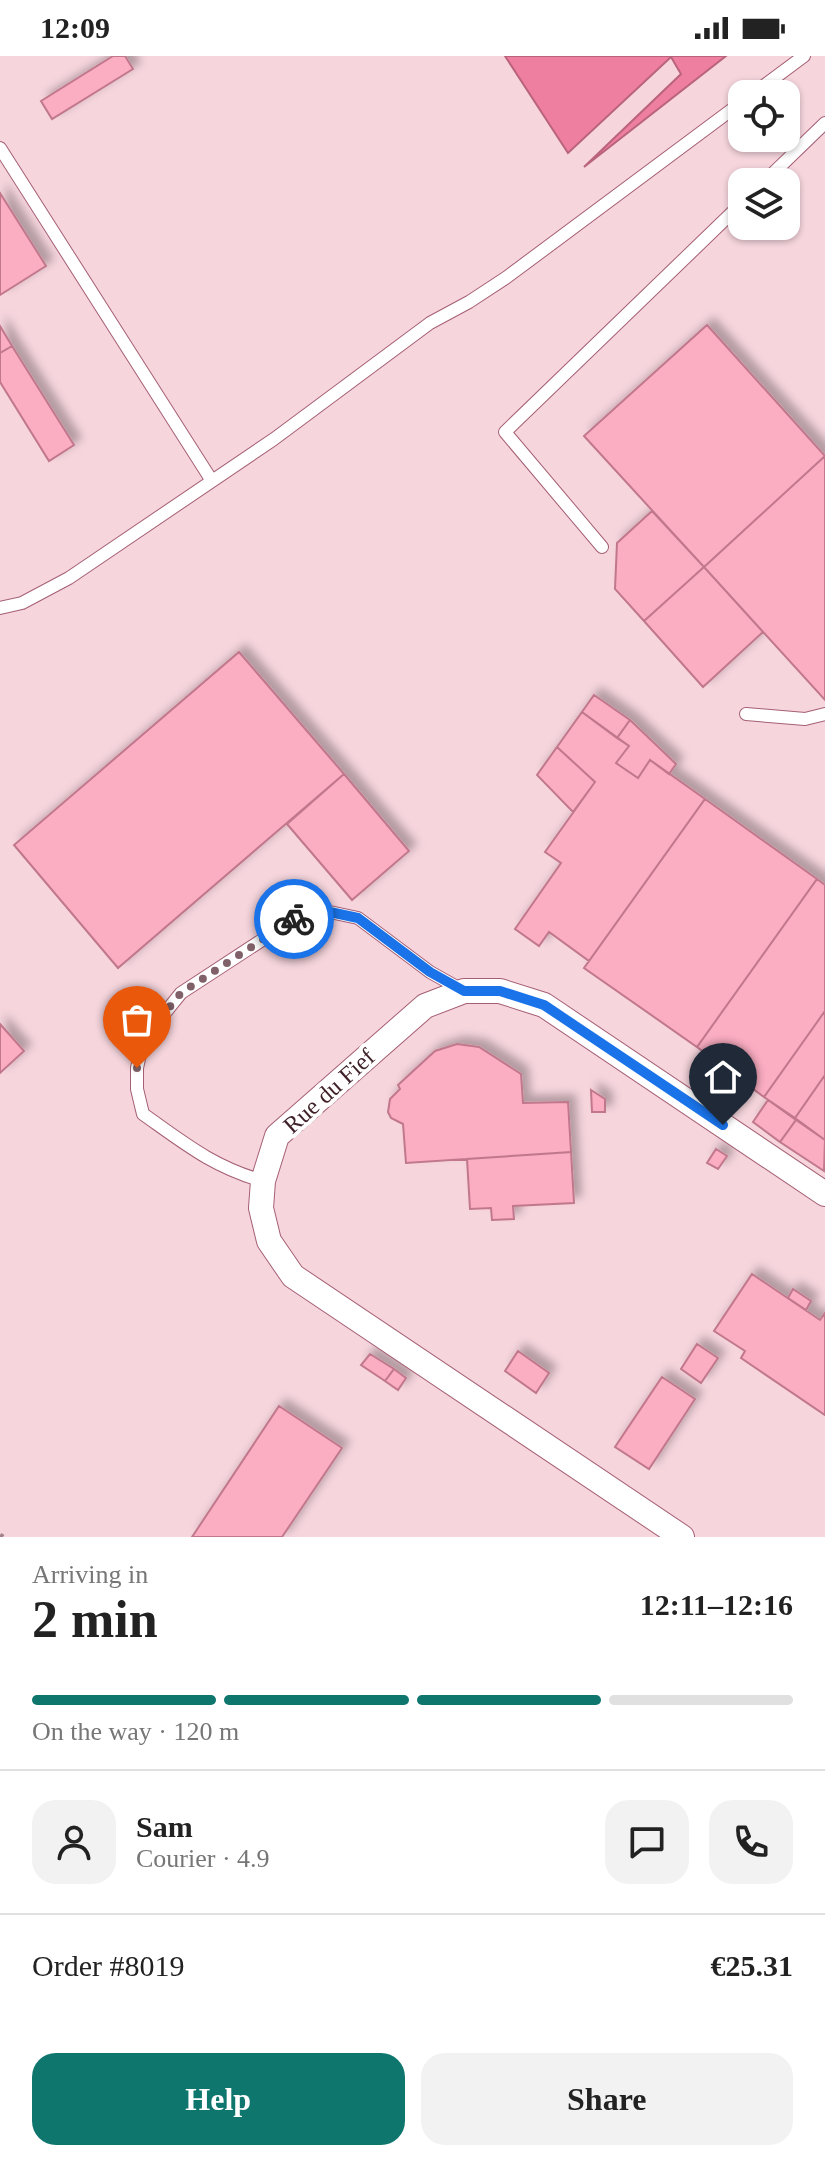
<!DOCTYPE html>
<html lang="en">
<head>
<meta charset="utf-8">
<style>
  :root { --surface:#fff; --page:#f2f2f2; --text:#222; --muted:#767676; --line:#e0e0e0; --accent:#0f766e }
  body { margin:0; font-family:"Times New Roman",serif; background:var(--page); color:var(--text); height:100vh; display:flex; flex-direction:column; font-size:30px; white-space:nowrap }
  * { box-sizing:border-box; margin:0 }
  p { font-size:26px; color:var(--muted) }
  .icon { flex:none; width:44px; height:44px; fill:none; stroke:currentColor; stroke-width:2; stroke-linecap:round; stroke-linejoin:round }
  .map { position:relative; height:1481px; overflow:hidden }
  .details { display:flex; flex-direction:column; background:var(--surface); flex:1 }
  .details>* { flex:none }
  .controls { position:absolute; left:728px; top:24px; display:grid; gap:16px }
  .controls a { display:grid; place-items:center; width:72px; height:72px; border-radius:16px; background:var(--surface); box-shadow:0 2px 6px #0004; font-size:40px }
  .pin { position:absolute; display:grid; place-items:center; width:68px; height:68px; color:#fff; margin:-82px -34px; border-radius:50% 50% 50% 0; rotate:-45deg; box-shadow:0 0 8px #0007 }
  .pin .icon { rotate:45deg }
  .courier { position:absolute; display:grid; place-items:center; width:80px; height:80px; margin:-40px; border:6px solid #1a73e8; border-radius:50%; background:#fff; color:#222; box-shadow:0 2px 10px #0007 }
  .overview em { font-style:normal; font-weight:700 }
  .overview div { display:flex; flex-direction:column-reverse }
  .overview { display:flex; align-items:center; justify-content:space-between; height:136px; padding:0 32px }
  h1 { font-size:52px; font-weight:700; line-height:60px }
  .bar { display:grid; grid-template-columns:repeat(4,1fr); gap:12px 8px; align-content:center; height:96px; padding:0 32px }
  .bar i { height:10px; border-radius:6px; background:var(--line) }
  .bar .active { background:var(--accent) }
  .bar p { grid-column:span 4 }
  .line { display:flex; align-items:center; gap:20px; padding:0 32px; border-top:2px solid var(--line) }
  .line div { flex:1 }
  .round { display:grid; place-items:center; flex:none; width:84px; height:84px; border-radius:24px; background:var(--page) }
  .primary-button { display:flex; gap:16px; margin-top:auto; padding:16px 32px }
  .primary-button a { flex:1; height:92px; border-radius:24px; background:var(--accent); color:#fff; font-size:32px; font-weight:700; line-height:92px; text-align:center }
  .primary-button a+a { background:var(--page); color:var(--text) }
  .status { display:flex; justify-content:space-between; align-items:center; height:56px; padding:0 40px; background:var(--surface); direction:ltr }
  .status svg { height:22px; fill:currentColor }
  .map>svg:first-child { display:block }
  .water { fill:#ee7fa1; stroke:#ba637d; stroke-width:2 }
  .building { fill:#fbadc2; stroke:#c1788d; stroke-width:2; filter:url(#shadow) }
  .lines { fill:none; stroke-linecap:round; stroke-linejoin:round }
  .service-casing { stroke:#a55f74; stroke-width:14 }
  .minor-casing { stroke:#a55f74; stroke-width:26 }
  .path { stroke:#a2828a; stroke-width:5; stroke-dasharray:8 4; stroke-linecap:butt }
  .service { stroke:#fff; stroke-width:12 }
  .minor { stroke:#fff; stroke-width:24 }
  .done { stroke:#806169; stroke-width:8; stroke-dasharray:0 14.4 }
  .route { stroke:#1a73e8; stroke-width:10 }
  .labels { text-anchor:middle; stroke-width:8; stroke-linejoin:round; paint-order:stroke }
  .street-label { font-size:24px; fill:#40222a; stroke:#fff }
</style>
</head>
<body>
<div class="status"><b>12:09</b><svg viewBox="0 0 49 12"><path d="M0 12V9h3v3zM5 12V6h3v6zM10 12V3h3v9zM15 12V0h3v12zM26 1h20v11H26zM47 4h2v5h-2z"/></svg></div>
<div class="map">
<svg width="825" height="1481" viewBox="0 0 825 1481">
  <defs>
    <filter id="shadow"><feDropShadow dx="7" dy="-7" stdDeviation="4" flood-color="#0004"/></filter>
  </defs>
  <rect width="100%" height="100%" fill="#f6d5dd"/>
  <!-- water -->
  <path class="water" d="M505,0h221l-142,111 97,-93 -10,-17 -103,96z"/>
  <!-- building -->
  <path class="building" d="M113,0h12l8,13 -81,50 -11,-18z
    M0,137l46,73 -46,29z
    M707,269l118,131 -121,111 -120,-131z
    M0,270l12,20 -12,7z
    M12,290l62,99 -25,16 -49,-79v-29z
    M825,400v244l-121,-133z
    M652,455l52,56 -60,54 -29,-32 2,-46z
    M704,511l59,65 -60,55 -59,-66z
    M239,596l105,122 -226,194 -104,-123z
    M594,639l36,25 -13,18 -35,-26z
    M582,656l47,34 -13,17 22,15 12,-18 55,39 -116,162 -40,-29 -10,14 -24,-17 46,-66 -16,-11 50,-70 -38,-35z
    M630,664l46,44 -7,10 -19,-14 -12,18 -22,-15 13,-17 -12,-8z
    M557,691l38,35 -22,30 -36,-37z
    M344,718l65,77 -57,49 -65,-76z
    M705,743l112,80 -120,168 -113,-79z
    M817,823l8,6v126l-61,86 -67,-50z
    M825,955v64l-30,43 -31,-21z
    M0,968l24,27 -24,22z
    M457,988l22,3 42,27 2,29 45,-1 3,50 -165,11 -3,-39 -12,-6 -3,-6 2,-13 10,-10 -2,-4 37,-34z
    M825,1019v65l-30,-22z
    M591,1034l14,9v13h-13z
    M768,1044l28,20 -16,22 -27,-20z
    M796,1064l29,20 -1,31 -44,-29z
    M716,1093l11,7 -9,13 -11,-6z
    M571,1096l3,51 -61,3 1,13 -22,1 -1,-12 -21,1 -3,-50z
    M752,1218l68,46 5,-7v102l-84,-57 4,-7 -31,-20z
    M793,1233l18,12 -5,9 -18,-12z
    M697,1288l21,14 -17,25 -20,-14z
    M518,1295l31,22 -13,20 -31,-22z
    M370,1298l24,15 -9,12 -24,-16z
    M394,1313l12,9 -8,12 -13,-9z
    M662,1321l33,22 -46,70 -34,-22z
    M279,1350l63,42 -60,89h-90z"/>
  <g class="lines">
    <!-- service casing -->
    <g class="service-casing">
      <path id="service" d="M753,38l51,-38
        M0,92l212,333
        M764,126l61,-59
        M602,491l-97,-115 237,-229
        M0,552l22,-5 47,-25 205,-139 156,-116 39,-21 38,-25 235,-175
        M746,658l59,5 20,-5
        M263,1125c-50,-14 -79,-38 -120,-67l-6,-25v-21l6,-28 38,-47 130,-85 47,10 72,54 32,18"/>
    </g>
    <!-- minor casing -->
    <g class="minor-casing">
      <path id="minor" d="M682,1481l-389,-261 -24,-35 -8,-33 2,-27 14,-45 148,-130 39,-15h36l44,14 281,189"/>
    </g>
    <!-- path -->
    <path class="path" d="M0,1479l3,2"/>
    <!-- service -->
    <use href="#service" class="service"/>
    <!-- minor -->
    <use href="#minor" class="minor"/>
  </g>
  <g class="lines">
    <!-- done -->
    <path class="done" d="M137,1012l6,-28 38,-47 113,-74"/>
    <!-- route -->
    <path class="route" d="M294,863l17,-11 47,10 72,54 34,19h36l44,14 179,120"/>
  </g>
  <g class="labels">
    <!-- street labels -->
    <g class="street-label">
      <text transform="translate(329 1035) rotate(-42)" y="8">Rue du Fief</text>
    </g>
  </g>
</svg>
<div class="controls">
<a><svg class="icon" aria-label="locate" viewBox="0 0 24 24"><circle cx="12" cy="12" r="6"/><path d="M12 2v4M12 18v4M2 12h4M18 12h4"/></svg></a>
<a><svg class="icon" aria-label="layers" viewBox="0 0 24 24"><path d="M12 4l9 5-9 5-9-5zM3 14l9 5 9-5"/></svg></a>
</div>
<div class="pin" style="left:137px;top:1012px;background:#ea580c"><svg class="icon" aria-label="bag" viewBox="0 0 24 24"><path d="M5 8h14l-1 12H6zM9 8a3 3 0 0 1 6 0"/></svg></div>
<div class="pin" style="left:723px;top:1069px;background:#1f2937"><svg class="icon" aria-label="home" viewBox="0 0 24 24"><path d="M3 11l9-7 9 7M6 9v11h12V9"/></svg></div>
<div class="courier" style="left:294px;top:863px"><svg class="icon" aria-label="bike" viewBox="0 0 24 24"><circle cx="6" cy="16" r="4"/><circle cx="18" cy="16" r="4"/><path d="M6 16l4-8h5l3 8M10 8l3 8H6M13 5h3"/></svg></div>
</div>
<section class="details">
<div class="overview"><div><h1>2 min</h1><p>Arriving in</p></div><em>12:11–12:16</em></div>
<div class="bar"><i class="active"></i><i class="active"></i><i class="active"></i><i></i><p>On the way · 120 m</p></div>
<div class="line" style="height:144px"><a class="round"><svg class="icon" aria-label="person" viewBox="0 0 24 24"><circle cx="12" cy="8" r="4"/><path d="M4 21q1-7 8-7t8 7"/></svg></a><div><b>Sam</b><p>Courier · 4.9</p></div><a class="round"><svg class="icon" aria-label="chat" viewBox="0 0 24 24"><path d="M4 5h16v11H9l-5 4z"/></svg></a><a class="round"><svg class="icon" aria-label="phone" viewBox="0 0 24 24"><path d="M5 4h4l2 5-3 2q2 4 5 5l2-3 5 2v4C11 20 4 13 5 4z"/></svg></a></div>
<div class="line" style="height:104px"><div>Order #8019</div><b>€25.31</b></div>
<div class="primary-button"><a>Help</a><a>Share</a></div>
</section>
</body>
</html>
